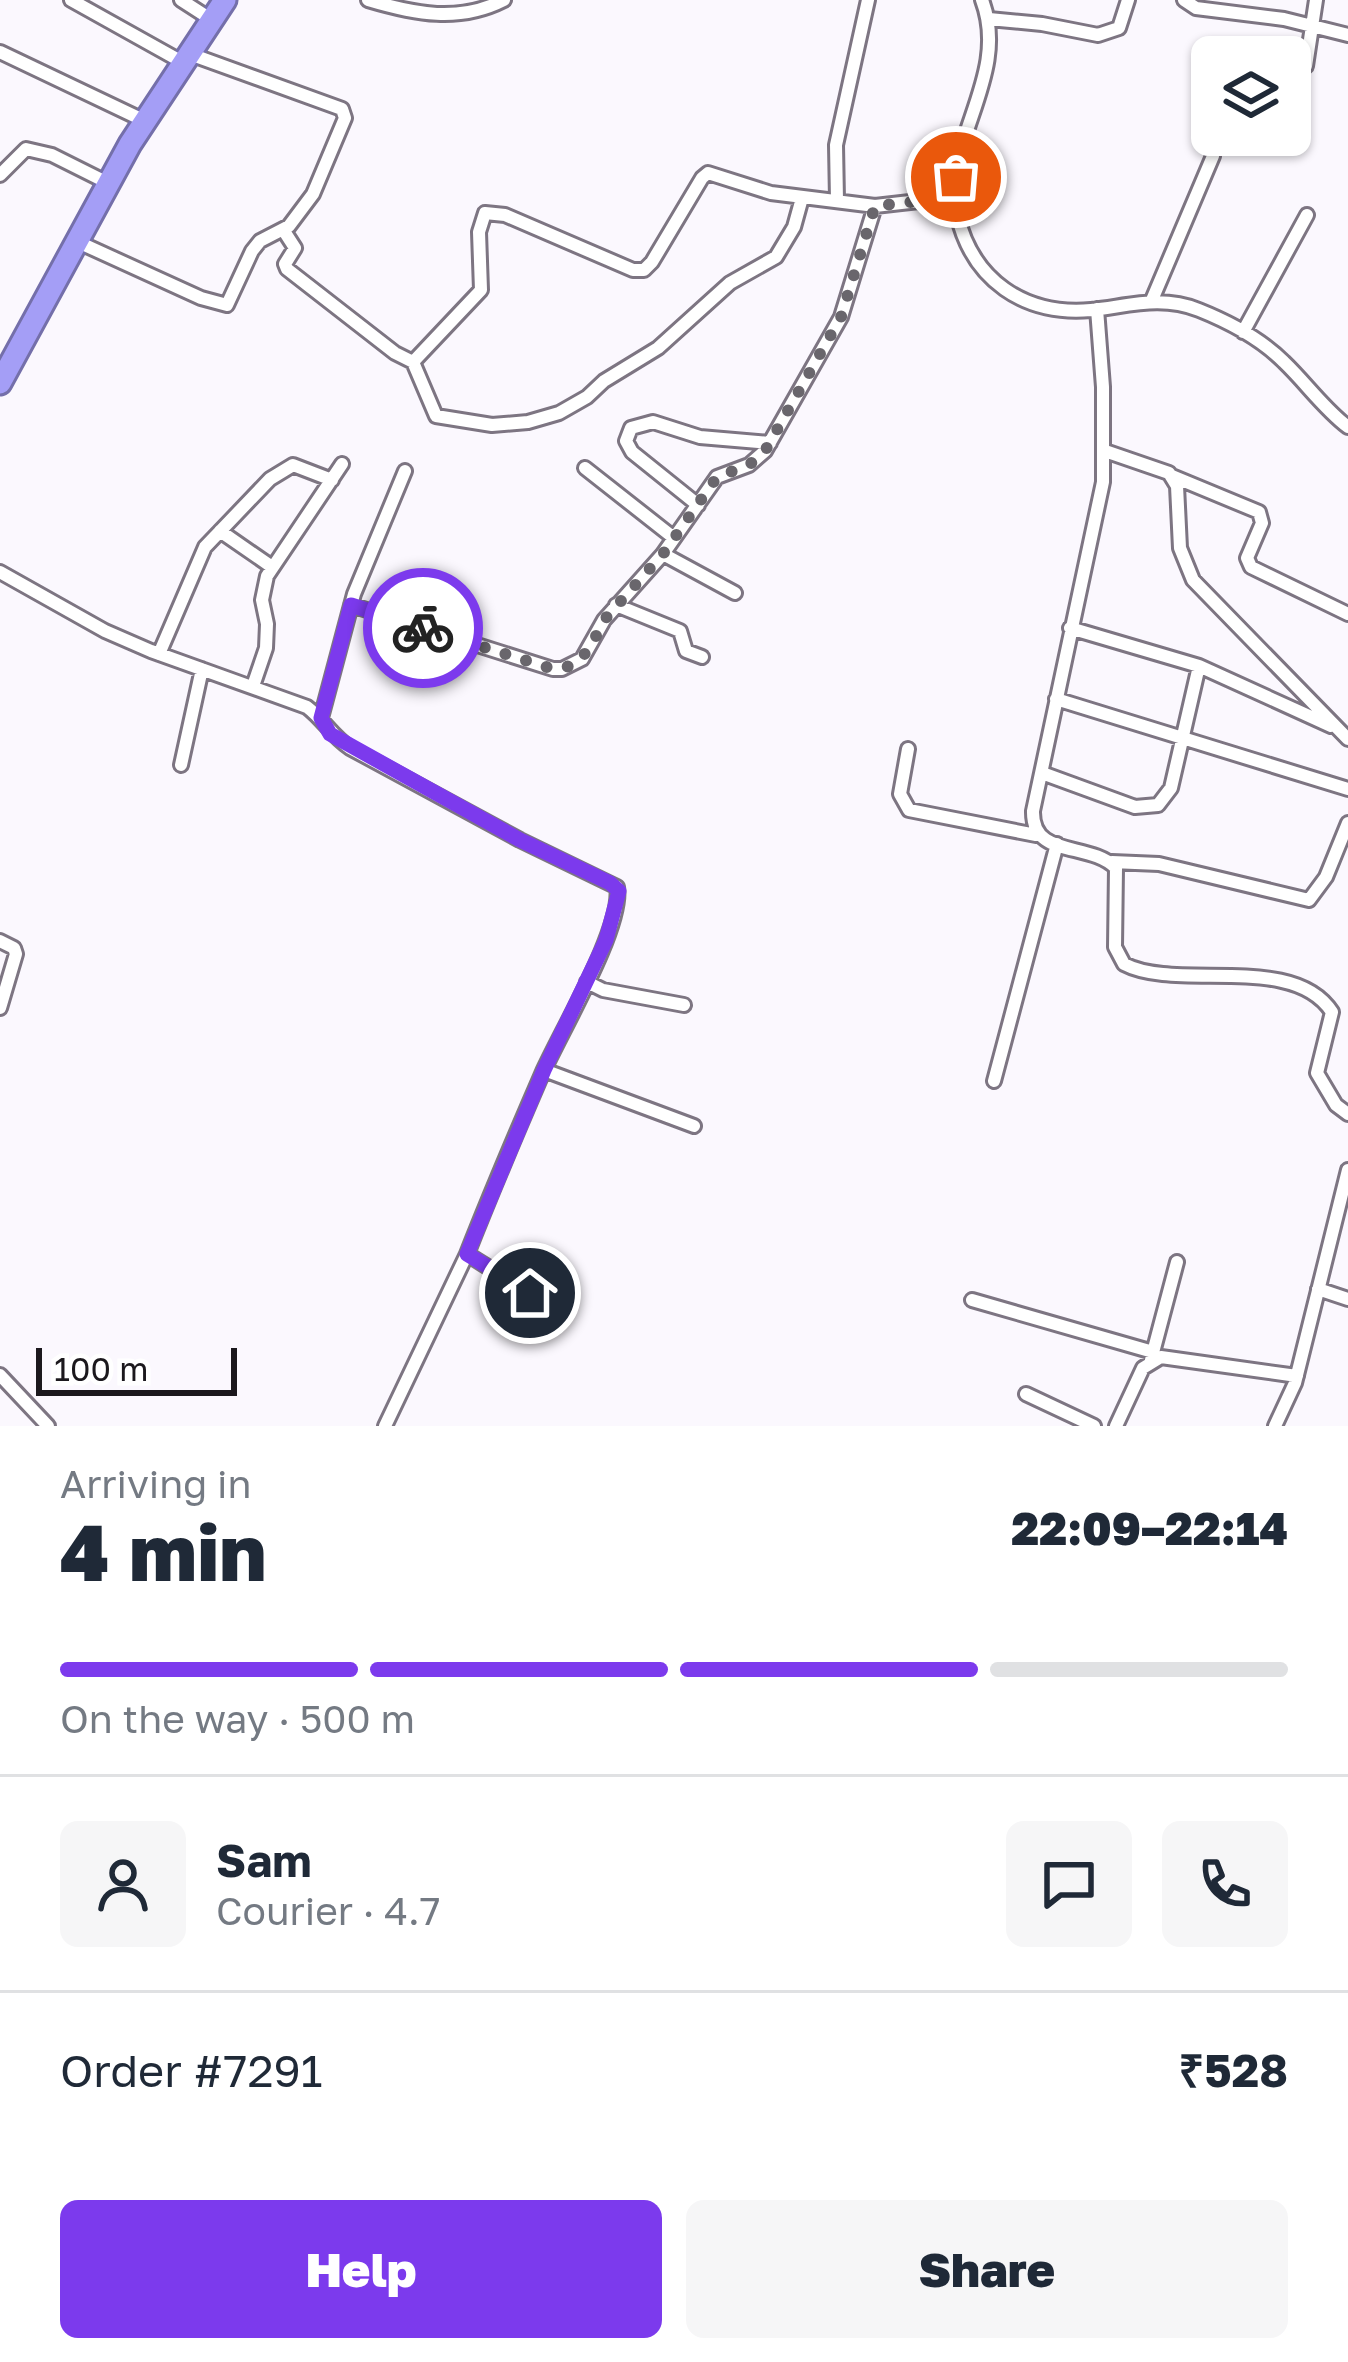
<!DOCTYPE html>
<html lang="en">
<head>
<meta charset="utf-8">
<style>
  :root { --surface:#fff; --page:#f6f6f7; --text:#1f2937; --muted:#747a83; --line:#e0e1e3; --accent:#7c3aed }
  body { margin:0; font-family:"Golos Text",sans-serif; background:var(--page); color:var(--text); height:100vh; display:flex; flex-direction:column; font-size:45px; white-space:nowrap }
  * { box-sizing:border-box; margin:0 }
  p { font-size:39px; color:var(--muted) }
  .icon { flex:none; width:66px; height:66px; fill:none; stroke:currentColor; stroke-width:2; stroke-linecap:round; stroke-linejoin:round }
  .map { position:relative; height:1426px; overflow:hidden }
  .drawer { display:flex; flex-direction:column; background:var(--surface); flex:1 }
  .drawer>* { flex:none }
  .fabs { position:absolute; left:1191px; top:36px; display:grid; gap:24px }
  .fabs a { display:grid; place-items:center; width:120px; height:120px; border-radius:18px; background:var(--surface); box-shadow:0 3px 9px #0004; font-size:60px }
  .scale { position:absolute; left:36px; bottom:30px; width:201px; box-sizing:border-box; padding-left:12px; border:6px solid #1b181d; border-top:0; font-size:33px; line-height:42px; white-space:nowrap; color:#1b181d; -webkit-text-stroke:9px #fff; paint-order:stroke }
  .pin { position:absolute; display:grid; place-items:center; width:102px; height:102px; color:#fff; margin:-51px; border:6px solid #fff; border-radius:50%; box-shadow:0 3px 12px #0007 }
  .courier { position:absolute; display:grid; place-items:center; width:120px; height:120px; margin:-60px; border:9px solid #7c3aed; border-radius:50%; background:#fff; color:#222; box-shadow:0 3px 15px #0007 }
  .overview em { font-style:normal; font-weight:800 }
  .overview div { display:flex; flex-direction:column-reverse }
  .overview { display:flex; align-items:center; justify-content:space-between; height:204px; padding:0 60px }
  h1 { font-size:78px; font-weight:800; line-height:90px }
  .bar { display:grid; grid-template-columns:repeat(4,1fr); gap:18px 12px; align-content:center; height:144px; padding:0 60px }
  .bar i { height:15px; border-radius:9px; background:var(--line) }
  .bar .active { background:var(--accent) }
  .bar p { grid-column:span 4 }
  .line { display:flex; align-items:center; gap:30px; padding:0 60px; border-top:3px solid var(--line) }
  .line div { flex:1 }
  .round { display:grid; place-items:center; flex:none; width:126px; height:126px; border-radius:18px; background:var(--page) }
  .primary-button { display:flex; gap:24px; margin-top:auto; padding:24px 60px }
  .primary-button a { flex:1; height:138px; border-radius:18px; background:var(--accent); color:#fff; font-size:48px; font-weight:800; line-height:138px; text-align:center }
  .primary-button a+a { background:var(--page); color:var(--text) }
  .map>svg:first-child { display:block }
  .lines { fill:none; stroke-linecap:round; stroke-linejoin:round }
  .street-casing { stroke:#7d7582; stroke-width:18 }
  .highway-casing { stroke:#746faa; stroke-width:27 }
  .street { stroke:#fff; stroke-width:12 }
  .highway { stroke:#a49ef6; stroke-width:21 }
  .done { stroke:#69666c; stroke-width:12; stroke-dasharray:0 21.6 }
  .route { stroke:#7c3aed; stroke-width:15 }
</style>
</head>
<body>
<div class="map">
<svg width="1348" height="1426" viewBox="0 0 1348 1426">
  <rect width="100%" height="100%" fill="#fbf8fe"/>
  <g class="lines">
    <!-- street casing -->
    <g class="street-casing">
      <path id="street" d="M71,0l113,63
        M181,0l31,20
        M368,0c47,14 91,23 136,0
        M982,0c29,77 -41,142 -25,214 15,66 67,102 134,96 38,-4 70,-15 108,0 30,12 62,29 85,52 22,21 40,47 64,65
        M1184,0l12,8 88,11 64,16
        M989,19l53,5 56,11 21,-7 9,-28
        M0,52l145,69
        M1306,66l10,-66
        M0,175l26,-26 26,6 56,28
        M837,200l-1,-55 32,-145
        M284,231l11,17 -10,16 2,5 108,84 18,9 68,-72 -2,-58 6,-19 20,2 128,55h11l8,-8 50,-84 6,-5 63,20 104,13 79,-9
        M78,242l123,56 26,7 25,-54 8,-10 29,-15 24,-32 32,-76 -3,-9 -152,-55
        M1152,300l61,-144
        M1097,309l6,78v95l-70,329c-1,48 56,30 83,57l-1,79 9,17c53,28 169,-12 208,48l-15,61 19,32 12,9
        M1243,332l64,-117
        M413,362l23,54 56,9 36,-3 31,-9 28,-16 17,-16 54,-33 72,-65 46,-26 18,-30 8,-29
        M1105,451l64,22 8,13 3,62 13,32 155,159
        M585,468l89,70
        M1172,476l87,36 3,11 -15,35 4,9 97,47
        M698,505l-66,-53 -6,-11 5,-13 22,-6 47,15 70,6
        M220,531l52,36
        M663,554l72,39
        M0,572l105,59 46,20 156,56c17,13 25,29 43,41l170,92 97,47c7,39 -57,146 -75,187 -26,60 -51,119 -75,180
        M351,605l202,64h9l20,-10 22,-39 59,-66 54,-77 32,-12 16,-14 76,-134 34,-111
        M616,605l64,26 6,20 16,6
        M1070,628l129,38 132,60
        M159,654l46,-107 65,-68 23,-14 39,15
        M253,686l13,-38 1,-24 -5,-24 5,-24 75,-112
        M1056,699l292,90
        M321,718l33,-124 51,-123
        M908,749l-8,45 9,16 127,25
        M181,765l21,-96
        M1042,773l93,34 23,-2 13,-17 28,-122
        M1112,862l47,2 150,36 17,-23 22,-54
        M0,941l14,7 2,6 -16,54
        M587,982l16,8 81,15
        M544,1070l150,56
        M994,1081l63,-237
        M1318,1289l30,10
        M972,1300l181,52
        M1151,1360l26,-98
        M0,1375l48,51
        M1026,1394l68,32
        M385,1426l82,-172 94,59
        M1116,1426l27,-58 18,-11 136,19
        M1275,1426l20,-43 53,-213"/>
    </g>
    <!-- highway casing -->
    <g class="highway-casing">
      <path id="highway" d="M0,383l130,-239 95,-144"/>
    </g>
    <!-- street -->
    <use href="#street" class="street"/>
    <!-- highway -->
    <use href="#highway" class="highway"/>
  </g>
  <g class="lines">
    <!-- done -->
    <path class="done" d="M423,628l130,41 18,-3 18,-16 15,-30 59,-66 54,-77 32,-12 16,-14 76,-134 34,-111 79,-9 2,-20"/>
    <!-- route -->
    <path class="route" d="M423,628l-72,-23 -30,113 9,16 190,106 90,43 9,8 -13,49 -62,130 -77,184 63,39"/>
  </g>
</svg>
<div class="fabs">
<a><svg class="icon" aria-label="layers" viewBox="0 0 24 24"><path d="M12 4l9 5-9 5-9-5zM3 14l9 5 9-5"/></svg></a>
</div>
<div class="scale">100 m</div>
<div class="pin" style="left:956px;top:177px;background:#ea580c"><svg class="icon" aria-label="bag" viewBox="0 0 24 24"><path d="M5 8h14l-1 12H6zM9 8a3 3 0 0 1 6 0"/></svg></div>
<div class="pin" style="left:530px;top:1293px;background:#1f2937"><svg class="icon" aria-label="home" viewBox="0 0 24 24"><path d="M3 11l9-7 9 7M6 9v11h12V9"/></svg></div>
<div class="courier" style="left:423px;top:628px"><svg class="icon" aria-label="bike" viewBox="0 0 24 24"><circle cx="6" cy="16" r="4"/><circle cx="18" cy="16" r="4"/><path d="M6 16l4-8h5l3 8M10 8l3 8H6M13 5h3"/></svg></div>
</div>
<section class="drawer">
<div class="overview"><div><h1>4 min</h1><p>Arriving in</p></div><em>22:09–22:14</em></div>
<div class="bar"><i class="active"></i><i class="active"></i><i class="active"></i><i></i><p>On the way · 500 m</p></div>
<div class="line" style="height:216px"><a class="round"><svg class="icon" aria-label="person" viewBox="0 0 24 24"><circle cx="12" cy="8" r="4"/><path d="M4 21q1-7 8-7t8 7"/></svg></a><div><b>Sam</b><p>Courier · 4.7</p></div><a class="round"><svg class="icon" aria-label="chat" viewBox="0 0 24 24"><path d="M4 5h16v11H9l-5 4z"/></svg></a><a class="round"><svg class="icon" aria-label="phone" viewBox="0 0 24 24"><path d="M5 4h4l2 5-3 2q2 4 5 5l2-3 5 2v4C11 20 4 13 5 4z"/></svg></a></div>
<div class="line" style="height:156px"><div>Order #7291</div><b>₹528</b></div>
<div class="primary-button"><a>Help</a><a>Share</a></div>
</section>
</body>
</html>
